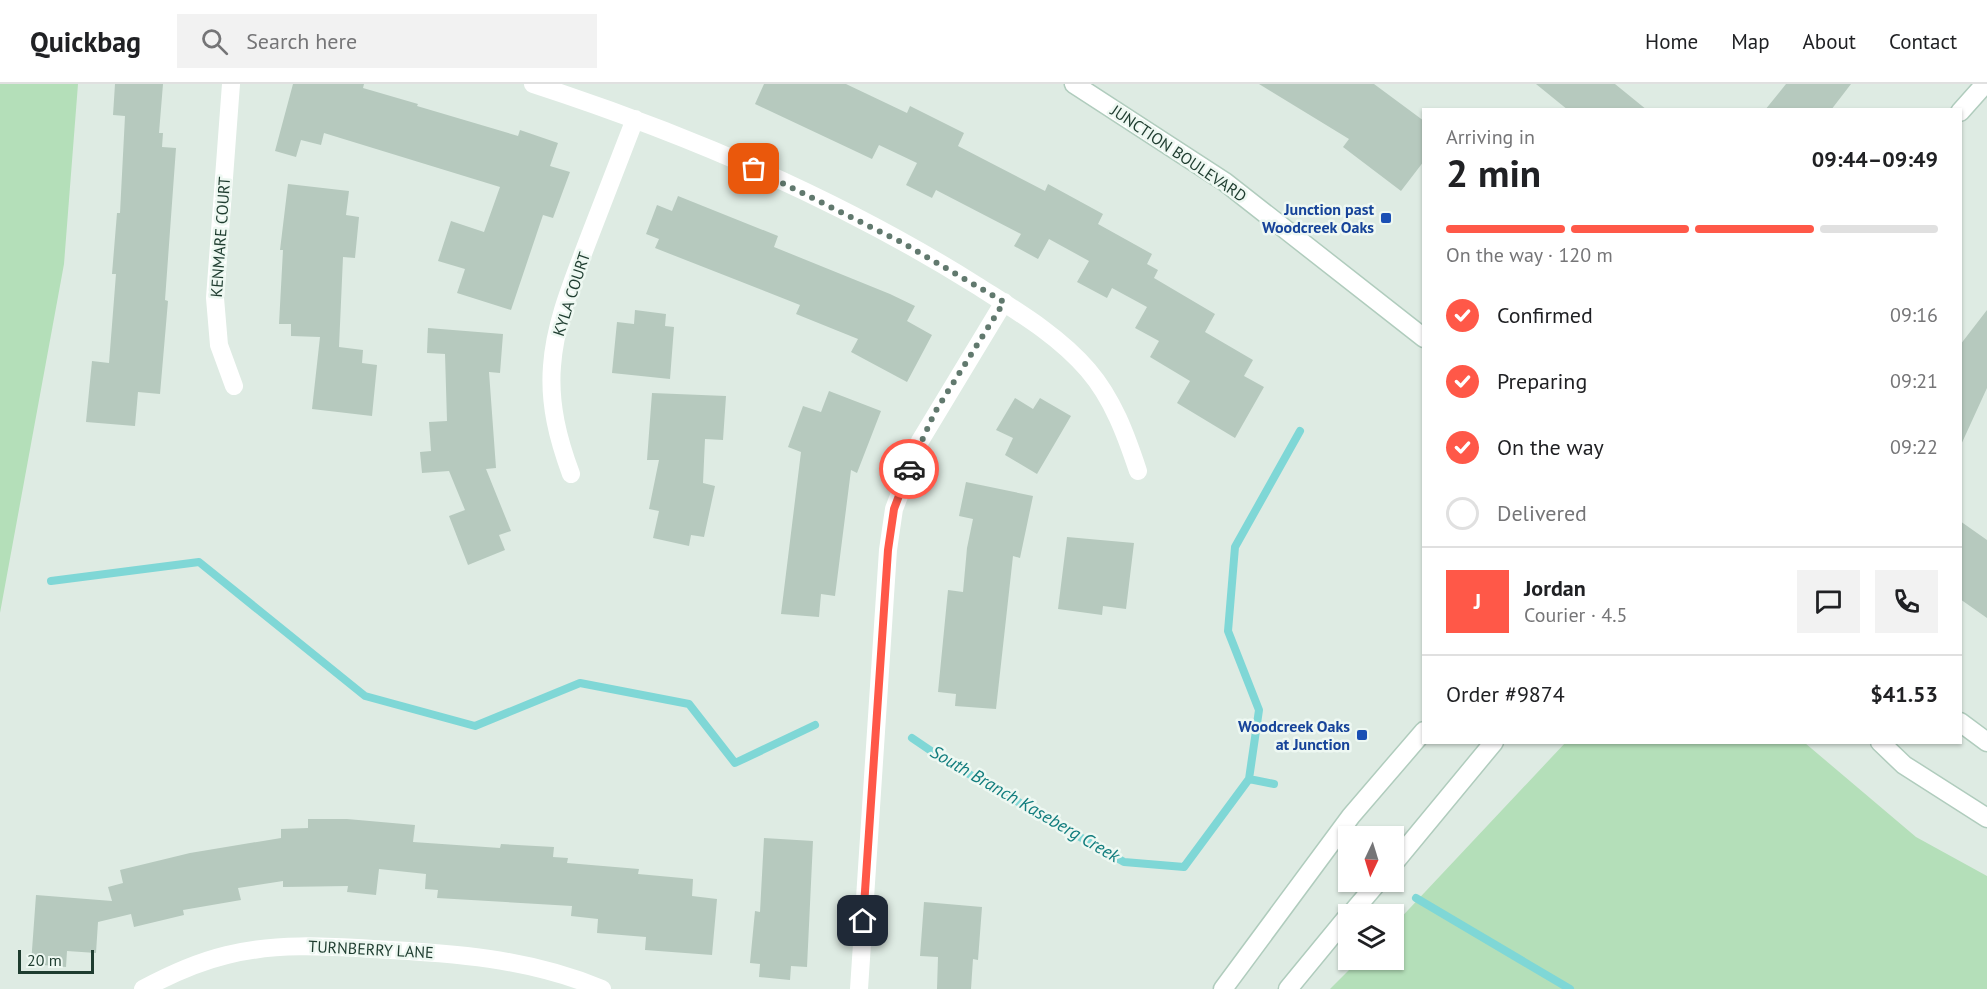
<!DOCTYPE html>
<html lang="en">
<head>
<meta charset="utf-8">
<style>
  :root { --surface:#fff; --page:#f2f2f2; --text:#202124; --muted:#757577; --line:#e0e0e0; --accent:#ff5848 }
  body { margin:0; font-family:"PT Sans",sans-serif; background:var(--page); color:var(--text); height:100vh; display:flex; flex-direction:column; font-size:22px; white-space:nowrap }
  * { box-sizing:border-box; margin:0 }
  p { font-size:20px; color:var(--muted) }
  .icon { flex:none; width:33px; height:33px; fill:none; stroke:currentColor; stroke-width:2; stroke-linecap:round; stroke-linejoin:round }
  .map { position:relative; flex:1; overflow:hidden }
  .sheet { position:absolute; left:1422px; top:24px; width:540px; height:636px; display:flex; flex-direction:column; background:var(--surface); border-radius:0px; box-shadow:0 2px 4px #0004 }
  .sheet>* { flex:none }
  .needle { width:39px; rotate:184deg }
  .buttons { position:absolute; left:1338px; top:742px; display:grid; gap:12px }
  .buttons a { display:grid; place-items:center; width:66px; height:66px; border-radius:0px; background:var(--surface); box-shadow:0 2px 4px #0004; font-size:30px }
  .scale { position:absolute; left:18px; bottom:15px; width:76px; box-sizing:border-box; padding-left:6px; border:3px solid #1e3c2f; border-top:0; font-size:16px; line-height:21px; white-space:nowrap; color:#1e3c2f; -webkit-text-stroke:4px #eef8f2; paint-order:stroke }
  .pin { position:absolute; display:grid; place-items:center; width:51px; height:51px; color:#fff; margin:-26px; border-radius:12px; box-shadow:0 3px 9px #0006 }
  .courier { position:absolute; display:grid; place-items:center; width:60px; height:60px; margin:-30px; border:4px solid #ff5848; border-radius:50%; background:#fff; color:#222; box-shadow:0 2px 8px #0007 }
  .headline em { font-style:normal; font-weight:700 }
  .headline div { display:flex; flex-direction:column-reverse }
  .headline { display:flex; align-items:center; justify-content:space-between; height:102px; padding:0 24px }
  h1 { font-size:39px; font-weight:700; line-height:45px }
  .bar { display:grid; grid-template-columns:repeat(4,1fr); gap:9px 6px; align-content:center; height:72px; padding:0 24px }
  .bar i { height:8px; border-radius:4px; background:var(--line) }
  .bar .current { background:var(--accent) }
  .bar p { grid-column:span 4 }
  .line { display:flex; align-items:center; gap:15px; padding:0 24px; border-top:2px solid var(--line) }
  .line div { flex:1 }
  .round { display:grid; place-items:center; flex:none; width:63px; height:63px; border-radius:0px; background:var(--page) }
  ol { padding:0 24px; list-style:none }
  li { display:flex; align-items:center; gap:18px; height:66px }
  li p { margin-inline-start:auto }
  li .icon { padding:6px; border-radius:50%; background:var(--accent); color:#fff; stroke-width:4 }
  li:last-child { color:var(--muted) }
  li i { width:33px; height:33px; border:3px solid var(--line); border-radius:50% }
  header { display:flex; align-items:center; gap:36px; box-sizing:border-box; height:84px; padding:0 30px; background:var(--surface); border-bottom:2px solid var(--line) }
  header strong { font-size:28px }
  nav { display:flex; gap:33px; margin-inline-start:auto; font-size:21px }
  .search { width:420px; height:54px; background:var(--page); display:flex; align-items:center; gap:15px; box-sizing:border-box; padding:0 21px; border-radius:0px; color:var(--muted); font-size:22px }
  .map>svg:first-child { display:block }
  .green { fill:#b4dfb9 }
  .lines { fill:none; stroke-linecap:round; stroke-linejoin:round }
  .stream { stroke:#7fd7d6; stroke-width:8 }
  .building { fill:#b6c9be }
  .secondary-casing { stroke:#b0ccbd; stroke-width:21 }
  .street { stroke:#fff; stroke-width:18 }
  .secondary { stroke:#fff; stroke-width:18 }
  .done { stroke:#61796e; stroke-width:6; stroke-dasharray:0 10.8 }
  .route { stroke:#ff5848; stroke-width:8 }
  .transit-dot { fill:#1a4fb4; stroke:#eef8f2; stroke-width:2 }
  .labels { text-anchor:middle; stroke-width:5; stroke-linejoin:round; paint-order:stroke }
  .street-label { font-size:16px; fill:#1e3c2f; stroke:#eef8f2 }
  .transit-label { font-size:16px; font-weight:bold; fill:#164399; stroke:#eef8f2; text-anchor:end }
  .water-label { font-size:18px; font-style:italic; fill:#127d7e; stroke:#eef8f2 }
</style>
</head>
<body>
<header>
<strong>Quickbag</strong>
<div class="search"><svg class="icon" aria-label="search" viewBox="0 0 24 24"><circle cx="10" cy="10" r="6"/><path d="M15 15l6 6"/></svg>Search here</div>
<nav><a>Home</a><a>Map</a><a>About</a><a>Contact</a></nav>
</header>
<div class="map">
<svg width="1987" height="905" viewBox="0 0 1987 905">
  <rect width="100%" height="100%" fill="#deebe3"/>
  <!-- green -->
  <path class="green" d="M0,0h78l-14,180 -64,349z
    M1566,658l239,1 111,94 71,39v113h-657l29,-29h35v-35z"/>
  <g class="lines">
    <!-- stream -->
    <path class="stream" d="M51,497l148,-19 166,134 110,30 105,-43 109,21 46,59 80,-38
      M912,654l34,23 178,101 60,5 65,-88 25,5
      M1249,695l10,-69 -31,-79 7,-84 65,-116
      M1416,814l154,91"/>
  </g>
  <!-- building -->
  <path class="building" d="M115,0h48l-4,49h4l-1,14 14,1 -11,152 3,1 -8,93 -22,-2 -3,34 -49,-4 6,-61 17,2 7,-89h-4l5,-61h3l5,-97 -12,-1z
    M293,0h71l-1,4 55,16 -1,2 101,30 2,-6 38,13 -8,23 20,6 -17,46 -10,-3 -32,95 -54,-17 8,-24 -27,-8 13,-40 33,11 16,-45 -176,-54 -3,12 -20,-5 -5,17 -21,-6z
    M764,0h82l61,29 3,-7 54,27 -6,13 87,45 3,-7 55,30 -5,10 54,30 -5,10 11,6 -4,8 61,36 -10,18 48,28 -9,16 20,11 -29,51 -58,-35 13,-22 -40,-24 9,-16 -24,-13 12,-21 -35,-19 -5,10 -30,-16 12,-21 -40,-22 -11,20 -24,-13 7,-12 -85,-44 -4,8 -26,-13 11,-22 -38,-18 -7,14 -117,-55z
    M1259,0h115l50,37v40l-23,30 -58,-44 6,-8z
    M1536,0h79l32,26h-79z
    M1786,0h65l-20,26h-66z
    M288,100l61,7 -3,24 13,2 -4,41 -12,-1 -4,90 24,3 -1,13 15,2 -5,51 -60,-7 8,-72 -29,-1v-12h-12l4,-74h-3z
    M678,112l100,40 -4,11 116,47 25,12 -8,15 25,14 -25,47 -56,-30 7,-13 -62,-25 4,-9 -145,-57 4,-9 -13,-5 11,-29 15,6z
    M635,226l31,4 -1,12 9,1 -4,52 -58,-6 5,-51 17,2z
    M1987,226v78l-27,59v-102z
    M428,244l75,6 -3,39 -11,-1 7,96 -10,1 25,62 -12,4 6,15 -37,15 -19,-49 16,-6 -16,-39 -27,2 -2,-21 11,-1 -2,-29 18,-1 -2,-67 -18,-1z
    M829,307l52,20 -24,62 -6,-3 -16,126 -14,-2 -2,23 -38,-3 20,-162 -13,-5 15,-41 18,6z
    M652,309l74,3 -3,44 -18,-1 -2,44 12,3 -11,51 -13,-2 -2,11 -36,-8 6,-27 -10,-2 10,-49h-12z
    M1015,314l18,11 7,-11 31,18 -34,58 -32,-19 8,-17 -17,-8z
    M966,398l67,14 -13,62 -7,-2 -17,153 -41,-3 1,-12 -18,-2 10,-102 15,2 4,-44 6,-29 -14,-3z
    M1960,437l27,19v78l-27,-19z
    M1067,453l67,6 -8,66 -23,-3 -1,9 -44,-6z
    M308,735h39l68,6 -2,17 87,6 1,-4 53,3 -1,10 15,1 -1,5 72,6 -1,5 55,5 -1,17 25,3 -5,56 -67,-5 1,-13 -49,-4 1,-14 -27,-3 1,-10 -135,-8 1,-8 -13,-1 1,-15 -47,-5 -3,26 -29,-3 1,-6 -65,1v-6l-45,7 3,12 -58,10 1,5 -50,12 -3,-13 -33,8 -2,31 -29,-2 -1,16 -35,-3 5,-69 76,6 -4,-14 15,-4 -3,-13 70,-17 91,-15v-9l27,-1z
    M764,754l49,3 -6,126 -16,-1 -1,14 -31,-3 1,-13 -10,-1 5,-52 5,1z
    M924,818l58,5 -4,53 -5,-1 -2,30h-34l1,-32 -18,-1z"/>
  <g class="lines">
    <!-- secondary casing -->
    <g class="secondary-casing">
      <path id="secondary" d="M1074,0l151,98 199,156
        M1960,28l25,-28
        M1960,638l27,20
        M1880,658l24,23 83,53
        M1394,779l100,-121
        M1350,831l28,-33
        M1223,905l128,-173 73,-85
        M1288,905l60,-73"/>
    </g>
    <!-- street -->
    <path class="street" d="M231,0l-16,214 4,47 15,41
      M533,0c154,50 306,115 443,201 39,25 81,49 112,85 25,29 38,65 50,101
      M571,390c-13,-35 -22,-70 -19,-108 3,-43 20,-83 35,-123 16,-41 32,-82 48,-124
      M143,905c26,-14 55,-27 84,-34 48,-12 98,-9 146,-6 79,4 155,9 229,40
      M859,905l29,-439 6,-41 26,-68 84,-139"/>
    <!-- secondary -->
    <use href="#secondary" class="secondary"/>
  </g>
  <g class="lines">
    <!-- done -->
    <path class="done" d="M754,85l147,73 103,60 -69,110 -26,57"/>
    <!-- route -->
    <path class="route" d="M863,837l25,-371 6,-41 15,-40"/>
  </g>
  <!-- markers -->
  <g class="transit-dot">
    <rect x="1380" y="128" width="12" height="12" rx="3"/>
    <rect x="1356" y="645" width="12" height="12" rx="3"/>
  </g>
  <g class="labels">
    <!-- street labels -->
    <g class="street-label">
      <text transform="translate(1179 69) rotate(34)" y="6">JUNCTION BOULEVARD</text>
      <text transform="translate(220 153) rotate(-86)" y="6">KENMARE COURT</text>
      <text transform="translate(571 210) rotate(-72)" y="6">KYLA COURT</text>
      <text transform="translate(371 865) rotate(3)" y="6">TURNBERRY LANE</text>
    </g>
    <!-- transit labels -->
    <g class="transit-label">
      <text x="1374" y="131">Junction past<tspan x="1374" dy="18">Woodcreek Oaks</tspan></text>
      <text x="1350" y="648">Woodcreek Oaks<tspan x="1350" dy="18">at Junction</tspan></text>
    </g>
    <!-- water labels -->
    <g class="water-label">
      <text transform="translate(1025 720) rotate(30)" y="6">South Branch Kaseberg Creek</text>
    </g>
  </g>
</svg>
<div class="buttons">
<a><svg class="needle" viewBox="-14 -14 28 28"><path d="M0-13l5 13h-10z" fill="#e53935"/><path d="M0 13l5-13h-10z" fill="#757577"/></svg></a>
<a><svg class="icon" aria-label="layers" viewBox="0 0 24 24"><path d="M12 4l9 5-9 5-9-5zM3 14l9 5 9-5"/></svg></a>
</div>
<div class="scale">20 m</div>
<div class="pin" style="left:754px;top:85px;background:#ea580c"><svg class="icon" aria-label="bag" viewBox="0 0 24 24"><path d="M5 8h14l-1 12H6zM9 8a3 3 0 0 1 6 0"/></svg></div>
<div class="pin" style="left:863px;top:837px;background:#1f2937"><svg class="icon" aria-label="home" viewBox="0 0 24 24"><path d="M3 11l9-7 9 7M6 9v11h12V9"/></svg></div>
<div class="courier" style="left:909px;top:385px"><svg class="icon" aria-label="car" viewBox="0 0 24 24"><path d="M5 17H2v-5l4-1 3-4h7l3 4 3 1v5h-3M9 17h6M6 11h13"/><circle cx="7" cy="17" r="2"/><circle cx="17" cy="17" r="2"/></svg></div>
<section class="sheet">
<div class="headline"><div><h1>2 min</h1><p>Arriving in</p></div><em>09:44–09:49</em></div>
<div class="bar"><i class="current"></i><i class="current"></i><i class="current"></i><i></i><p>On the way · 120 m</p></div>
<ol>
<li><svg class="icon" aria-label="check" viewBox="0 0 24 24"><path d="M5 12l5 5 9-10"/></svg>Confirmed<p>09:16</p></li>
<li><svg class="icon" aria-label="check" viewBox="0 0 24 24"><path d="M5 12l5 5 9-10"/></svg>Preparing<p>09:21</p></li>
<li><svg class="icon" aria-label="check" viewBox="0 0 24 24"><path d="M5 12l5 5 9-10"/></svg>On the way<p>09:22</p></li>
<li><i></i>Delivered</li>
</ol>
<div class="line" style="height:108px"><b class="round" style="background:var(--accent);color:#fff">J</b><div><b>Jordan</b><p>Courier · 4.5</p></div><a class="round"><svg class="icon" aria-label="chat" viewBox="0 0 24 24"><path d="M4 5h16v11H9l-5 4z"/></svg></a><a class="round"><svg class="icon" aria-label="phone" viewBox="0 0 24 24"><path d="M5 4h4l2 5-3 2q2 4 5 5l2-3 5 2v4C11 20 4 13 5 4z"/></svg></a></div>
<div class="line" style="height:78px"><div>Order #9874</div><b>$41.53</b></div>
</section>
</div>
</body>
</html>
